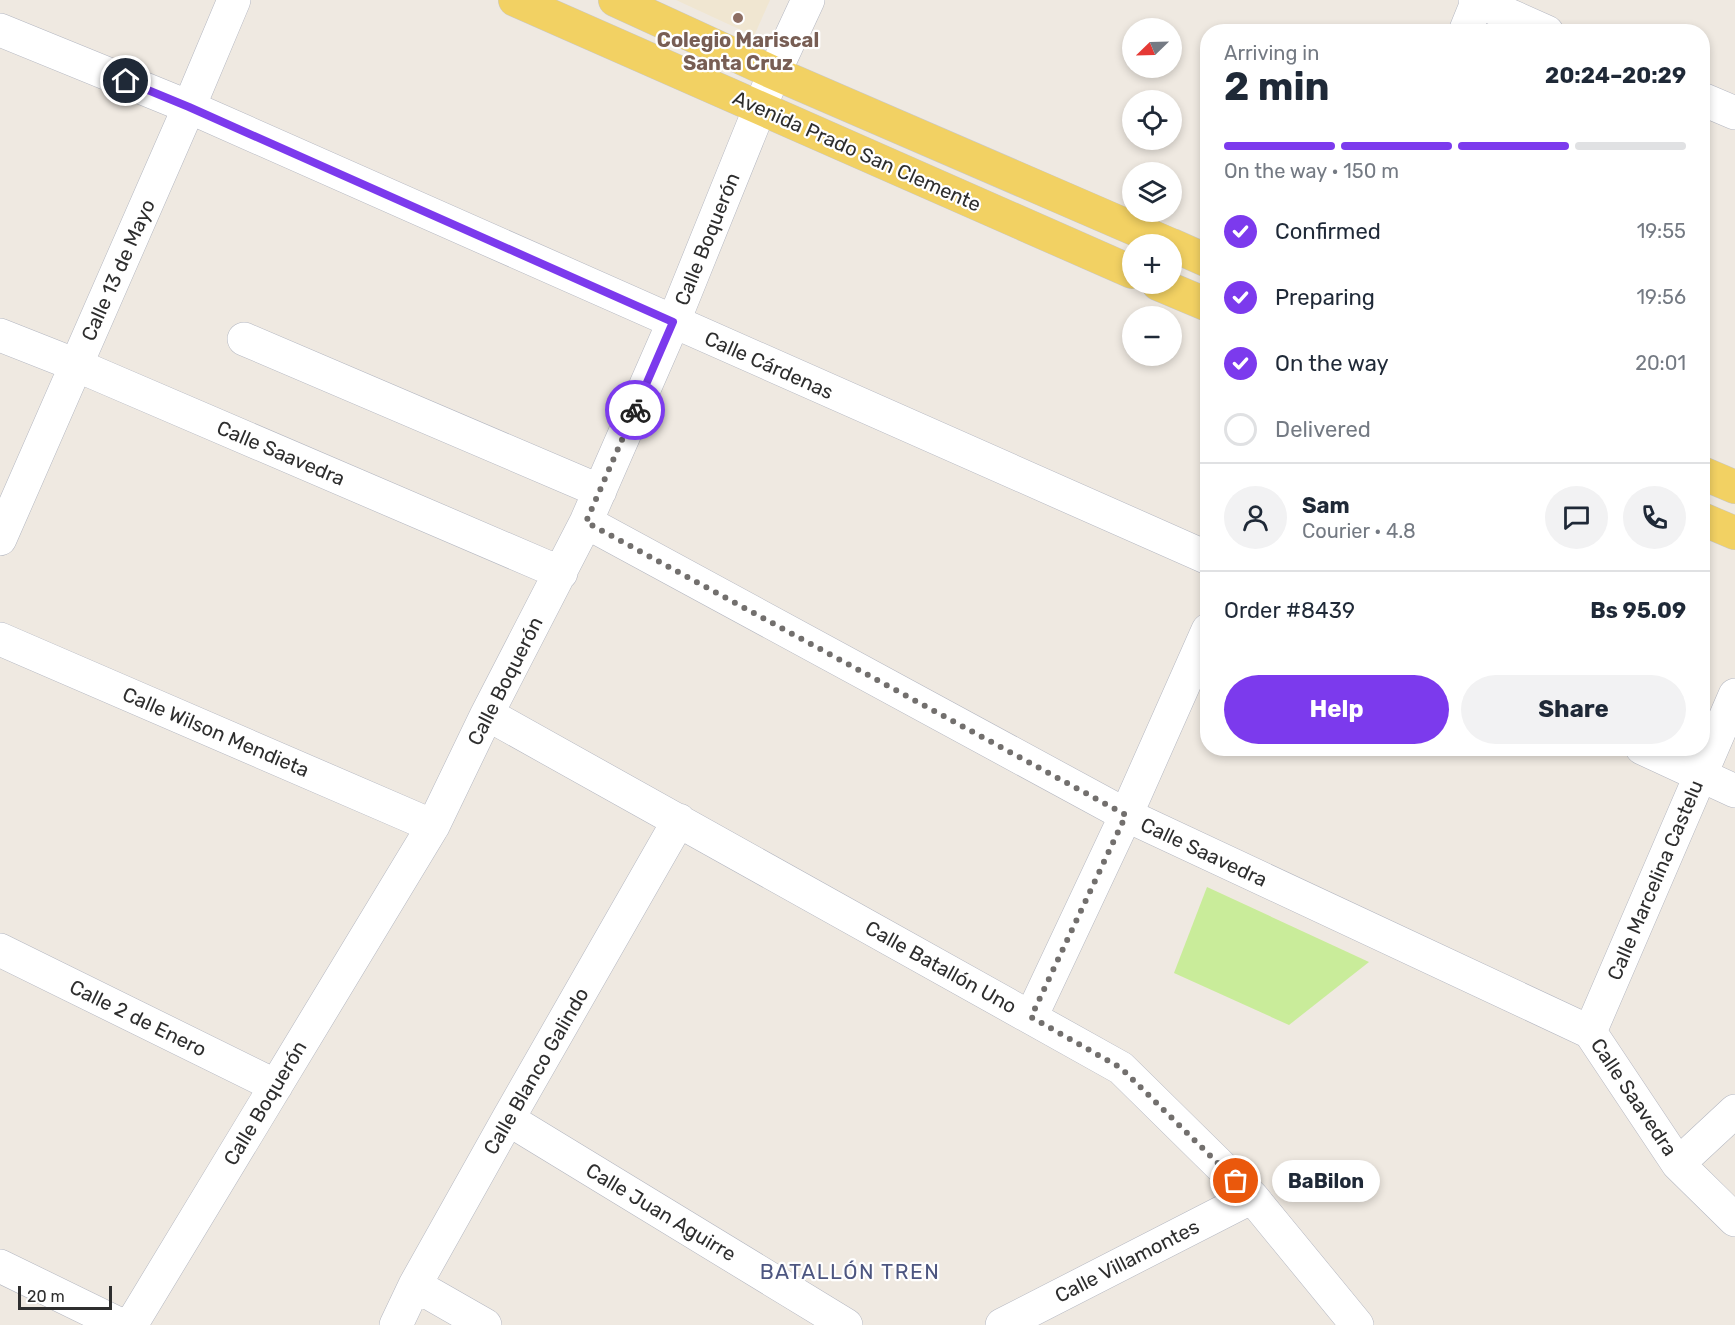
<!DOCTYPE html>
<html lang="en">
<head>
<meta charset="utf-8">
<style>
  :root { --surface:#fff; --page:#f2f2f3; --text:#1f2937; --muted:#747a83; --line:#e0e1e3; --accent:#7c3aed }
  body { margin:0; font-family:Rubik,sans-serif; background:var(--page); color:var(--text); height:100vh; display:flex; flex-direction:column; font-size:22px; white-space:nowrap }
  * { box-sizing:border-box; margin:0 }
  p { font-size:20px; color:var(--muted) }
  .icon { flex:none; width:33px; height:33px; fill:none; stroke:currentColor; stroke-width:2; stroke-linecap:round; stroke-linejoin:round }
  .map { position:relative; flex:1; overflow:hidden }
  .drawer { position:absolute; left:1200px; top:24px; width:510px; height:732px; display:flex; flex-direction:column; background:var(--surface); border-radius:24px; box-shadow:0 3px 9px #0003 }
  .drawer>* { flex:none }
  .needle { width:39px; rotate:247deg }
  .tools { position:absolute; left:1122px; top:18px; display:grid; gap:12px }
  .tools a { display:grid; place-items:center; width:60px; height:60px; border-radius:50%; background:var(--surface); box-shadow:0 3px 9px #0003; font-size:30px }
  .scale { position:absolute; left:18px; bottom:15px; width:94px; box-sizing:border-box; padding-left:6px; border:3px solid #2e2e2e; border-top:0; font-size:16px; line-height:21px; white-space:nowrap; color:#2e2e2e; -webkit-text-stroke:4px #fff; paint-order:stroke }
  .pin { position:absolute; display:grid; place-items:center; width:51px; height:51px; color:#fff; margin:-26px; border:3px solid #fff; border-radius:50%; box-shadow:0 2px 6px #0007 }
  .courier { position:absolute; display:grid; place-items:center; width:60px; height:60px; margin:-30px; border:4px solid #7c3aed; border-radius:50%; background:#fff; color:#222; box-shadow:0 2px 8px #0007 }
  .bubble { position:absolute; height:42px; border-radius:21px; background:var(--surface); box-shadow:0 3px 9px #0003; font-size:20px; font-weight:700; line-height:42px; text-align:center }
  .summary em { font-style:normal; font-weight:700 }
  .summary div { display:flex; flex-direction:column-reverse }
  .summary { display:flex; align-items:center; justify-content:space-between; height:102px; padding:0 24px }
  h1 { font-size:39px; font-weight:700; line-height:45px }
  .bar { display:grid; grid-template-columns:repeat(4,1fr); gap:9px 6px; align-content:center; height:72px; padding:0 24px }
  .bar i { height:8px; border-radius:4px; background:var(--line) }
  .bar .active { background:var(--accent) }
  .bar p { grid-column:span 4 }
  .line { display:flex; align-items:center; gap:15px; padding:0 24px; border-top:2px solid var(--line) }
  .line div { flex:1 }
  .round { display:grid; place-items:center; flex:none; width:63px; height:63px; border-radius:32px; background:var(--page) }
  ol { padding:0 24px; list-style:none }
  li { display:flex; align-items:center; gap:18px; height:66px }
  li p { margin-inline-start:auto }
  li .icon { padding:6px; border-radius:50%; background:var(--accent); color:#fff; stroke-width:4 }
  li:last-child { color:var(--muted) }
  li i { width:33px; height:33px; border:3px solid var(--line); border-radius:50% }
  .cta { display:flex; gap:12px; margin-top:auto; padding:12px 24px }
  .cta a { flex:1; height:69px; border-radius:36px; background:var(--accent); color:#fff; font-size:24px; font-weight:700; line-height:69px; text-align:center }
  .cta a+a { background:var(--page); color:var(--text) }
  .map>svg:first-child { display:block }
  .education { fill:#f0e6d1 }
  .pitch { fill:#c9ec9a }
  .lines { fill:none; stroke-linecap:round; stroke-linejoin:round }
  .minor-casing { stroke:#b4b7c1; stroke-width:34 }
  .major-casing { stroke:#c9c9c9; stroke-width:34 }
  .minor { stroke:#fff; stroke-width:33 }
  .major { stroke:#f2d163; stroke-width:33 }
  .done { stroke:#726f6d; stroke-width:6; stroke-dasharray:0 10.8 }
  .route { stroke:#7c3aed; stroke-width:8 }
  .education-dot { fill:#8d6e63; stroke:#fff; stroke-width:2 }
  .labels { text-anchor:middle; stroke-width:4.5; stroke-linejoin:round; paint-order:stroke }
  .education-label { font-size:20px; font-weight:bold; fill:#785e54; stroke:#fff }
  .street-label { font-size:20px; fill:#2e2e2e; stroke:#fff }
  .neighbourhood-label { font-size:21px; letter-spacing:1.5px; fill:#4d5680; stroke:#fff }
</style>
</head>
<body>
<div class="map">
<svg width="1735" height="1325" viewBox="0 0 1735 1325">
  <rect width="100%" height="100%" fill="#efe9e1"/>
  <!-- education -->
  <path class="education" d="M676,0h94l-16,36z"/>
  <!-- pitch -->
  <path class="pitch" d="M1207,887l162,75 -80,63 -115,-52z"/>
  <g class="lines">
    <!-- minor casing -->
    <g class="minor-casing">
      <path id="minor" d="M1475,0l72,32
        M0,30l189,77 1019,451
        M1465,32l13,-32
        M1702,99l33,14
        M0,335l76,30 485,208
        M244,339l356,152
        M586,522l540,293 464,217 88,132 57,56
        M0,539l189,-432 45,-107
        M0,639l433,187
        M487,714l634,354 131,129 105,128
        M1642,748l93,43
        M0,950l276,136
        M1031,1017l95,-202 82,-185
        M1590,1032l145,-337
        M508,1119l338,206
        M1678,1164l57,-53
        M0,1266l121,59
        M415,1285l70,40
        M131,1325l302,-499 54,-112 99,-192 87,-199 101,-250 34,-73
        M396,1325l19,-40 93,-166 171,-299
        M1002,1325l250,-128"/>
    </g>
    <!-- major casing -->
    <g class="major-casing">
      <path id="major" d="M515,0l617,272
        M615,0l159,73 395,171
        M1172,245l36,16
        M1158,284l50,21
        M1702,473l33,14
        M1702,519l33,14"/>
    </g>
    <!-- minor -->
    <use href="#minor" class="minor"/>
    <!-- major -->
    <use href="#major" class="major"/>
  </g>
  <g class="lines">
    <!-- done -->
    <path class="done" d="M635,410l-49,112 540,293 -95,202 90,51 115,113"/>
    <!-- route -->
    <path class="route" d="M126,81l63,26 484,215 -38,88"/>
  </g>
  <!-- markers -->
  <circle class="education-dot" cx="738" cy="18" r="6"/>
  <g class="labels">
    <!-- education labels -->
    <g class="education-label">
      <text x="738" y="47">Colegio Mariscal<tspan x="738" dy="23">Santa Cruz</tspan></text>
    </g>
    <!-- street labels -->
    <g class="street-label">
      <text transform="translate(857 151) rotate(24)" y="7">Avenida Prado San Clemente</text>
      <text transform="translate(707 239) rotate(-68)" y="7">Calle Boquerón</text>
      <text transform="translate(118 270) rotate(-66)" y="7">Calle 13 de Mayo</text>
      <text transform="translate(769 365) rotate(24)" y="7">Calle Cárdenas</text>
      <text transform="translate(281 453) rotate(23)" y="7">Calle Saavedra</text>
      <text transform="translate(505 681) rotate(-63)" y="7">Calle Boquerón</text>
      <text transform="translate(216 732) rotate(23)" y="7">Calle Wilson Mendieta</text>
      <text transform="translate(1204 852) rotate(25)" y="7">Calle Saavedra</text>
      <text transform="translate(1655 880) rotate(-67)" y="7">Calle Marcelina Castelu</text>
      <text transform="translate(941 967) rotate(29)" y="7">Calle Batallón Uno</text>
      <text transform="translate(138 1018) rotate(26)" y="7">Calle 2 de Enero</text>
      <text transform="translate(536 1071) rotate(-60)" y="7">Calle Blanco Galindo</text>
      <text transform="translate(1634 1097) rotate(56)" y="7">Calle Saavedra</text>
      <text transform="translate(265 1103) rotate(-59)" y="7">Calle Boquerón</text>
      <text transform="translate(661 1212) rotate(31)" y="7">Calle Juan Aguirre</text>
      <text transform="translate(1127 1261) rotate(-27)" y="7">Calle Villamontes</text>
    </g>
    <!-- neighbourhood labels -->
    <g class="neighbourhood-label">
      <text x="850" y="1279">BATALLÓN TREN</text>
    </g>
  </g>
</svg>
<div class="tools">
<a><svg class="needle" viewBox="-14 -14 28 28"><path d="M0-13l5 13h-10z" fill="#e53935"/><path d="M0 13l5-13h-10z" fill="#747a83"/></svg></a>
<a><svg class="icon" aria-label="locate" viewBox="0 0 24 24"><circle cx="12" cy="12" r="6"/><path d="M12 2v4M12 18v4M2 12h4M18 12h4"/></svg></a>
<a><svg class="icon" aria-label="layers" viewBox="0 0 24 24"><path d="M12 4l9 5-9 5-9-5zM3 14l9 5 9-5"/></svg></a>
<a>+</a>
<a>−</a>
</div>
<div class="scale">20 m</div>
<div class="pin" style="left:1236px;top:1181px;background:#ea580c"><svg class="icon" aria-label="bag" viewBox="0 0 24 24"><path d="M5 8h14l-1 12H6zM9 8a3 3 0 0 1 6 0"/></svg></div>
<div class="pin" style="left:126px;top:81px;background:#1f2937"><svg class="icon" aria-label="home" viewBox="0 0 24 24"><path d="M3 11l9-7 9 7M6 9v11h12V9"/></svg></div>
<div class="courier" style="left:635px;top:410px"><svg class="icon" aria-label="bike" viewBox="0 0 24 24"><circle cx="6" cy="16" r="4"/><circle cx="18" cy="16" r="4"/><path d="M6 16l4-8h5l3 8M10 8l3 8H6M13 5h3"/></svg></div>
<div class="bubble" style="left:1272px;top:1160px;width:108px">BaBilon</div>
<section class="drawer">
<div class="summary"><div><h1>2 min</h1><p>Arriving in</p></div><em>20:24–20:29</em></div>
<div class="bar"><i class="active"></i><i class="active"></i><i class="active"></i><i></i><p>On the way · 150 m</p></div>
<ol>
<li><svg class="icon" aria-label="check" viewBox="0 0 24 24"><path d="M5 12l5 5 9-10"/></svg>Confirmed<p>19:55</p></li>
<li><svg class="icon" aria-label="check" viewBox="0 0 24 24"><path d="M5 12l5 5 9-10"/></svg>Preparing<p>19:56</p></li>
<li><svg class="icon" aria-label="check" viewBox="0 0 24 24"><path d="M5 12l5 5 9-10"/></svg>On the way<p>20:01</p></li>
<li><i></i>Delivered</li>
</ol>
<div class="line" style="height:108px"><a class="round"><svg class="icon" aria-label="person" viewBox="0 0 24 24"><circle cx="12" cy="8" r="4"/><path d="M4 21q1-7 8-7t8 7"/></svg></a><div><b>Sam</b><p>Courier · 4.8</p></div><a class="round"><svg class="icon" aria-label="chat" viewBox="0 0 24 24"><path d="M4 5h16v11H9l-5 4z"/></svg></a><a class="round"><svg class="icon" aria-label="phone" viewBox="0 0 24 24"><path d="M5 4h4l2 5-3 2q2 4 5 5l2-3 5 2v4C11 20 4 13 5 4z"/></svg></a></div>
<div class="line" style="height:78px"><div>Order #8439</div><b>Bs 95.09</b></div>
<div class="cta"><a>Help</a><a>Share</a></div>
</section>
</div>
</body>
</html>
